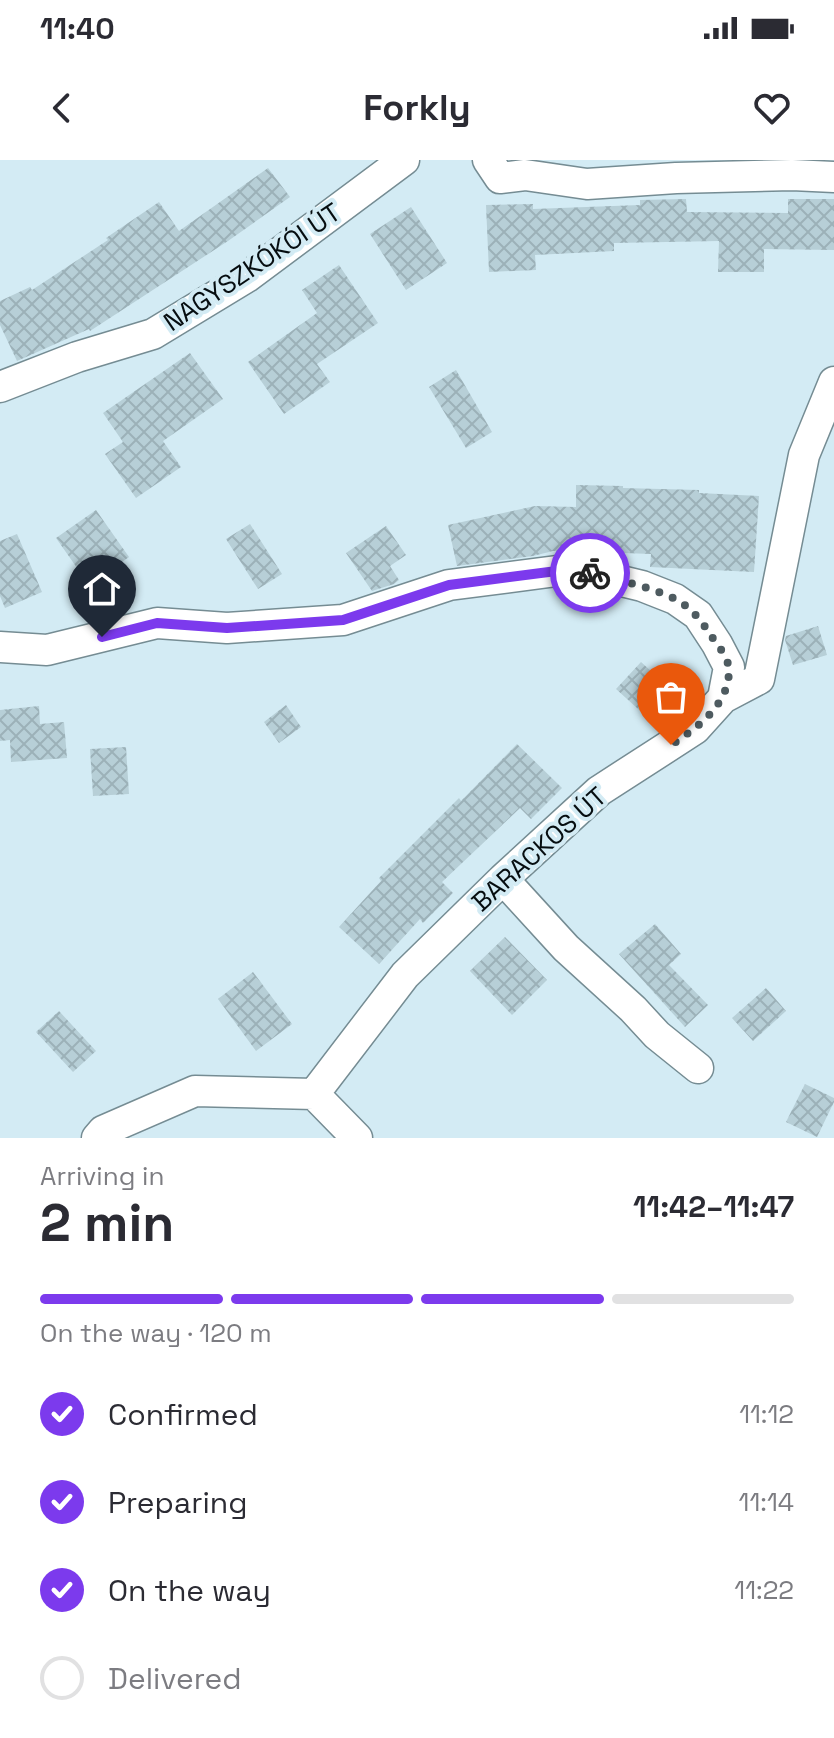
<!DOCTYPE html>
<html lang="en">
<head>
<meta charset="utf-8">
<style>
  :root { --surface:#fff; --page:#f7f7f7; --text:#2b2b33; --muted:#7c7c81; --line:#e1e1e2; --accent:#7c3aed }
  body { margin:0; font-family:"Space Grotesk",sans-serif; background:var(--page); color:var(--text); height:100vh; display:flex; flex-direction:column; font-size:30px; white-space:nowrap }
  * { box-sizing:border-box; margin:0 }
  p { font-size:26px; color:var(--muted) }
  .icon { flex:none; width:44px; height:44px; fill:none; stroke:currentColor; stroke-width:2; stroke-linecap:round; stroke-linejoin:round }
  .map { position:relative; height:978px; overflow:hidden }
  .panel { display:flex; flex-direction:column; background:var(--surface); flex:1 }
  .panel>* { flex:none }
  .pin { position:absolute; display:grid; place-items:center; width:68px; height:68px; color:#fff; margin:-82px -34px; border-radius:50% 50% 50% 0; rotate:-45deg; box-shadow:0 0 8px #0007 }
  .pin .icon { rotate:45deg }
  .courier { position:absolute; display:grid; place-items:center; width:80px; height:80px; margin:-40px; border:6px solid #7c3aed; border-radius:50%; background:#fff; color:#222; box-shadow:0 2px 10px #0007 }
  .overview em { font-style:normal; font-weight:600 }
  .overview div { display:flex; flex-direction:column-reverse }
  .overview { display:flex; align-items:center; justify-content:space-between; height:136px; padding:0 40px }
  h1 { font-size:52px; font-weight:600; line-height:60px }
  .bar { display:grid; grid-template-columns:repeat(4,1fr); gap:12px 8px; align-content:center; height:96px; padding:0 40px }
  .bar i { height:10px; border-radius:6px; background:var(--line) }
  .bar .selected { background:var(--accent) }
  .bar p { grid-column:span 4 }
  ol { padding:0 40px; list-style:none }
  li { display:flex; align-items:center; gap:24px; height:88px }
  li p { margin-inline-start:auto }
  li .icon { padding:8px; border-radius:50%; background:var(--accent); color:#fff; stroke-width:4 }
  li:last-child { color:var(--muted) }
  li i { width:44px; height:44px; border:4px solid var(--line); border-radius:50% }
  .status { display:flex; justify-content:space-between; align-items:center; height:56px; padding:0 40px; background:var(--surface); direction:ltr }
  .status svg { height:22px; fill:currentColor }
  header { display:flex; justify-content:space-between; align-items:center; height:104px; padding:0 40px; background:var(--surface); font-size:36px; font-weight:600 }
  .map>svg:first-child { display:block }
  .building { fill:url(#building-cross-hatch) }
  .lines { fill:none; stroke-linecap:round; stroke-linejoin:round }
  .minor-casing { stroke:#758c93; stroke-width:33 }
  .minor { stroke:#fff; stroke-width:30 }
  .done { stroke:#4e5b60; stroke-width:8; stroke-dasharray:0 14.4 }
  .route { stroke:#7c3aed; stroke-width:10 }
  .labels { text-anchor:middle; stroke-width:8; stroke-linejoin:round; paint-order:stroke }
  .street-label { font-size:26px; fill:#060d10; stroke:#d3ebf4 }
</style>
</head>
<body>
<div class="status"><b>11:40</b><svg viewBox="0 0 49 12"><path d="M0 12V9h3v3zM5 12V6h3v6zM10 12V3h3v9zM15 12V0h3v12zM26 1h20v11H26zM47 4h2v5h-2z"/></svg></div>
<header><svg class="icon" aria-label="back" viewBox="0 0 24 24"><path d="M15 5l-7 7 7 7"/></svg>Forkly<svg class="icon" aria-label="heart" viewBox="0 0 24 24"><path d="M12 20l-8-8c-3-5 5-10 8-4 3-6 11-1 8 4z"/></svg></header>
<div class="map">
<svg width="834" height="978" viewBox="0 0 834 978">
  <defs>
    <pattern id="building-cross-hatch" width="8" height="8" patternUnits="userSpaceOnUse" patternTransform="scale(2)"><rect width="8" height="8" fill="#b7cfd7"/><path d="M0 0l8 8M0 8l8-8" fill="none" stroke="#9cb1b8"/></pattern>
  </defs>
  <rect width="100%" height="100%" fill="#d3ebf4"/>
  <!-- building -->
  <path class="building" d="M268,8l22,29 -62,44 -138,90 -1,-2 -72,32 -17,-36v-24l30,-14 2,3 76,-50 -2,-2 53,-36 20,29z
    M686,39l1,13 101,1v-14h46v51l-70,-1v23h-46l1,-31 -105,2v8l-79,4 1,15 -47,2 -3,-67 47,-1v5l107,-4v-5z
    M411,47l36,56 -41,27 -36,-56z
    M339,105l39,58 -61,41 13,18 -46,32 -36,-52 69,-49 -15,-23z
    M190,193l33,46 -60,42 18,26 -45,31 -31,-44 18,-12 -20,-29z
    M456,210l36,62 -26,16 -37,-61z
    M576,325l47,1v2l76,2v3l60,3 -5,76 -104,-5 1,-13 -81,-3h-17l-20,5 -76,10 -9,-41 87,-19 41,1z
    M96,350l33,47 -40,28 -33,-47z
    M250,364l32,50 -24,15 -32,-50z
    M386,366l20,29 -16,11 9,14 -5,4 -22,7 -26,-38z
    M17,374l25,58 -37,16 -5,-12v-55z
    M818,466l9,29 -34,10 -8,-25 1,-4z
    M641,502l42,38 -25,27 -42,-38z
    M286,545l15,22 -22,16 -15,-21z
    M39,546l1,18 24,-2 3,36 -56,4 -1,-22 -10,1v-31z
    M517,584l45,44 -31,31 -11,-11 -78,74 11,11 -30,30 -3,-4 -41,45 -40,-37 42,-46 -2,-3 80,-80 2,3z
    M126,587l3,47 -36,2 -3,-47z
    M655,764l26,30 -12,11 39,40 -23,22 -66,-73z
    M505,777l42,43 -35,35 -42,-44z
    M253,812l39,52 -36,27 -38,-52z
    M766,828l20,23 -33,30 -21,-23z
    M59,851l37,40 -23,21 -37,-40z
    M805,924l29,14v4l-17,35 -31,-15z"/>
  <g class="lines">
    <!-- minor casing -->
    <g class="minor-casing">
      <path id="minor" d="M488,0l12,18 25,-3 62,9 89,-6 116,-3 42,2
        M0,227l77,-30 76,-23 94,-57 157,-117
        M0,487l47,3 110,-27 70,5 116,-8 106,-35 123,-16 70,17 33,13 23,16 19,29 12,23 -6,31
        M503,719l63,69 67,61 24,26 41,33
        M97,978l6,-7 92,-40 119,3
        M357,978l-43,-44 91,-119 98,-96 96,-88 96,-62 28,-31 36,-19 45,-224 30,-73"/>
    </g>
    <!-- minor -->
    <use href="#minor" class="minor"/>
  </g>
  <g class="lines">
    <!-- done -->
    <path class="done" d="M590,413c28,7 57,13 83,25 18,9 28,22 39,39 6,8 17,22 17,33 0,35 -31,57 -58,75"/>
    <!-- route -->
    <path class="route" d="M102,477l55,-14 70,5 116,-8 106,-35 123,-16 18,4"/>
  </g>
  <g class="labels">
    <!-- street labels -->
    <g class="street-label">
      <text transform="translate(252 107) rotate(-34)" y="9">NAGYSZKÓKÓI ÚT</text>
      <text transform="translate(539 689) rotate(-42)" y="9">BARACKOS ÚT</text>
    </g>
  </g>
</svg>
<div class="pin" style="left:671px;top:585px;background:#ea580c"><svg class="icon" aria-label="bag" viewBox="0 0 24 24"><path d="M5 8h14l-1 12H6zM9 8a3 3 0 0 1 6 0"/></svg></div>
<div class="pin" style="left:102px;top:477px;background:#1f2937"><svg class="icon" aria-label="home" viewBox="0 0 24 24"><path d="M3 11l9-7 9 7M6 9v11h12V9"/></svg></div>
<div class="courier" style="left:590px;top:413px"><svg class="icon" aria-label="bike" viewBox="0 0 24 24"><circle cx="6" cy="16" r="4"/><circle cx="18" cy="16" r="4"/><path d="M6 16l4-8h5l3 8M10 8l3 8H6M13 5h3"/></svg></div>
</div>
<section class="panel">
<div class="overview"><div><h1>2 min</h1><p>Arriving in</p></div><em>11:42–11:47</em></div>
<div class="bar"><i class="selected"></i><i class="selected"></i><i class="selected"></i><i></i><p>On the way · 120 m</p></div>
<ol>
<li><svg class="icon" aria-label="check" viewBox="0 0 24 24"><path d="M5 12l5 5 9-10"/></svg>Confirmed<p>11:12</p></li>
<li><svg class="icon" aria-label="check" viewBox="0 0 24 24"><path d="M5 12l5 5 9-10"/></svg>Preparing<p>11:14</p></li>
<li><svg class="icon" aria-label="check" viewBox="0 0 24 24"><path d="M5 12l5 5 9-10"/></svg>On the way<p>11:22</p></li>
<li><i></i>Delivered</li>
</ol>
</section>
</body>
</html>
